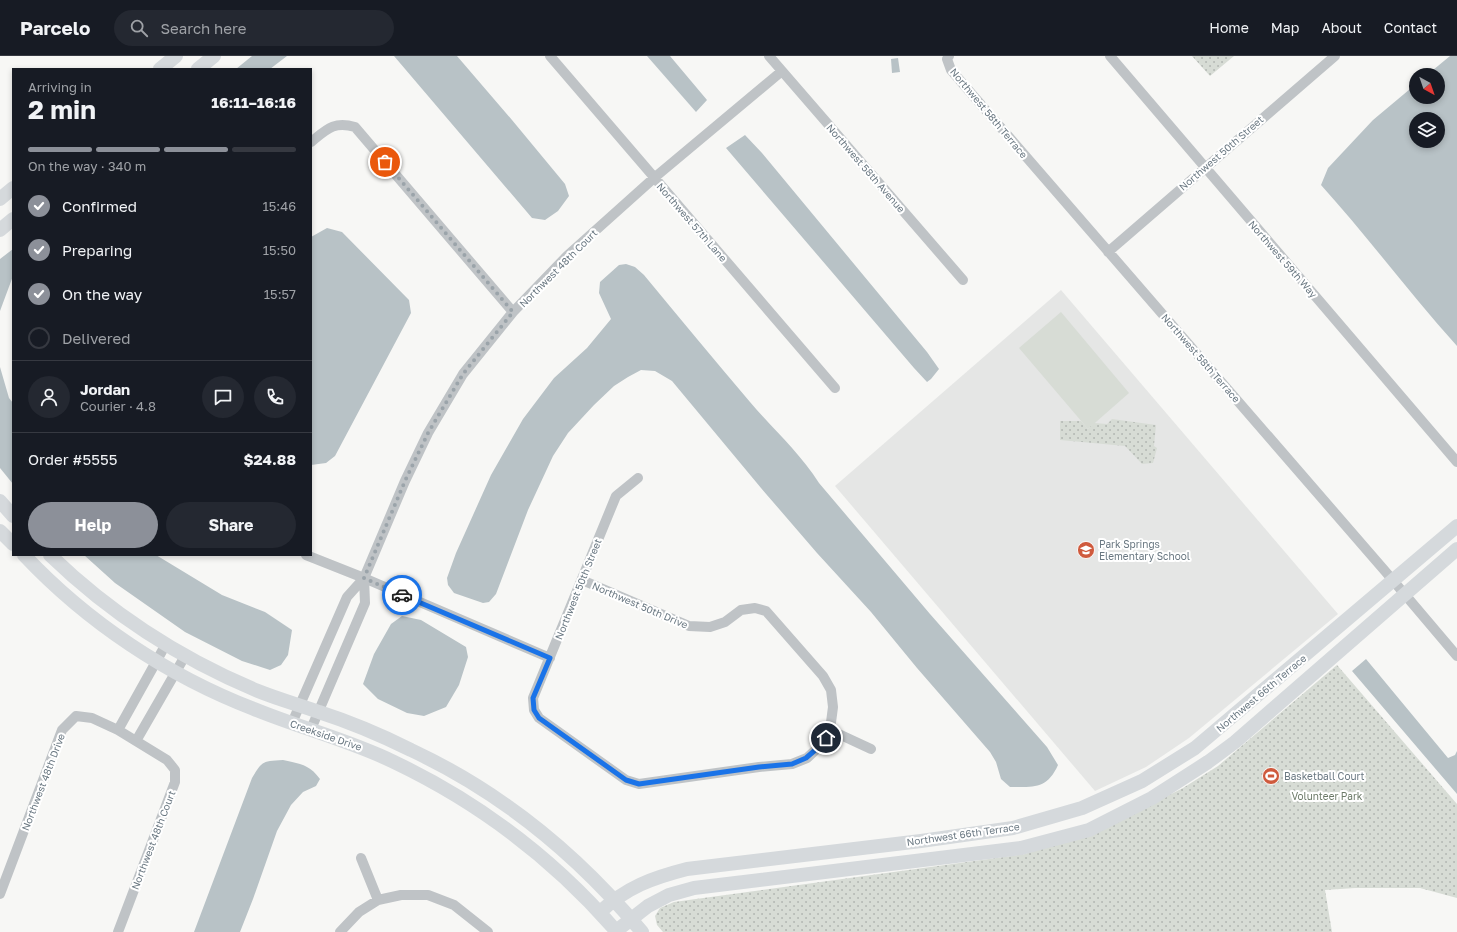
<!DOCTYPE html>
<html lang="en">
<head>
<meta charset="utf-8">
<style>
  :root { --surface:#171b24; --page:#242831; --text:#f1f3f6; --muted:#9ea1a6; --line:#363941; --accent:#8c9099 }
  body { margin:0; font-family:"Golos Text",sans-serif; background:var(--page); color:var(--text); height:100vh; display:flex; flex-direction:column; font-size:15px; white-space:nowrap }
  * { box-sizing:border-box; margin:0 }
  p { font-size:13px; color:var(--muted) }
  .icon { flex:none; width:22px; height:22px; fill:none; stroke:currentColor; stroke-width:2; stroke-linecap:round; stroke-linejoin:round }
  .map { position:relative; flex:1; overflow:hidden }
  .details { position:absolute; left:12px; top:12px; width:300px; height:488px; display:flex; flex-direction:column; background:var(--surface); border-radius:0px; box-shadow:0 2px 6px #0003 }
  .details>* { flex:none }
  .needle { width:26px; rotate:140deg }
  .tools { position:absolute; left:1409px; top:12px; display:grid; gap:8px }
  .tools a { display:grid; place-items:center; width:36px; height:36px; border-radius:50%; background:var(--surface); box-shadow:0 2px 6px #0003; font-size:20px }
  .pin { position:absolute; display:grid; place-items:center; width:34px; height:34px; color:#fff; margin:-17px; border:2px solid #fff; border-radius:50%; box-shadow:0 1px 4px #0007 }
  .courier { position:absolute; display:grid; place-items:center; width:40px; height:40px; margin:-20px; border:3px solid #1a73e8; border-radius:50%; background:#fff; color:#222; box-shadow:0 1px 5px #0007 }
  .overview em { font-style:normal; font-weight:700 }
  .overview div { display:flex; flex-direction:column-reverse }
  .overview { display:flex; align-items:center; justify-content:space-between; height:68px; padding:0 16px }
  h1 { font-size:26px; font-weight:700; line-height:30px }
  .bar { display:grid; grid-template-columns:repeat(4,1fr); gap:6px 4px; align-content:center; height:48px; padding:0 16px }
  .bar i { height:5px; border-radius:3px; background:var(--line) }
  .bar .current { background:var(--accent) }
  .bar p { grid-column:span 4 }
  .line { display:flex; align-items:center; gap:10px; padding:0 16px; border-top:1px solid var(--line) }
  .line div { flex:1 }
  .round { display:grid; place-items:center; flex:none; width:42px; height:42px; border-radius:21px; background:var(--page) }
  ol { padding:0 16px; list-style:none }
  li { display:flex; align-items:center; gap:12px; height:44px }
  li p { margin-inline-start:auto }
  li .icon { padding:4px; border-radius:50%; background:var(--accent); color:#fff; stroke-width:4 }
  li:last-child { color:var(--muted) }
  li i { width:22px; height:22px; border:2px solid var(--line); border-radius:50% }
  .action { display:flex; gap:8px; margin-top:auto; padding:8px 16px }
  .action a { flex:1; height:46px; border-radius:24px; background:var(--accent); color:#fff; font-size:16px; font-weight:700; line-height:46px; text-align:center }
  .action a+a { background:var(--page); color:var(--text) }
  header { display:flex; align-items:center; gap:24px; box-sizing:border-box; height:56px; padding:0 20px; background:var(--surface); border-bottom:1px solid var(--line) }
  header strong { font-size:19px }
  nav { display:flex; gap:22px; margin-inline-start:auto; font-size:14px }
  .search { width:280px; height:36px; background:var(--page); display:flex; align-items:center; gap:10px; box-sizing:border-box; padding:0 14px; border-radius:22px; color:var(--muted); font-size:15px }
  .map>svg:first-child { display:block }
  .built { fill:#e5e6e5 }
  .grass { fill:#d7dcd5 }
  .park { fill:url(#park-dots) }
  .water { fill:#b8c2c6; fill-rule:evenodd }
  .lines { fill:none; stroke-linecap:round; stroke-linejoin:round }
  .street { stroke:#bfc3c6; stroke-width:10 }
  .secondary { stroke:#d5d9dc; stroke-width:14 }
  .done { stroke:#9ba4aa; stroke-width:4; stroke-dasharray:0 7.2 }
  .route { stroke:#1a73e8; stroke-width:5 }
  .labels { text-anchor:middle; stroke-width:4; stroke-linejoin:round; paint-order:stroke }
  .street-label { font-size:10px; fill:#6a7882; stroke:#fff }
  .poi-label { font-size:10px; fill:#6a7882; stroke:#fff; text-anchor:start }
  .park-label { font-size:10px; fill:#6c7a68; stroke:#fff }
</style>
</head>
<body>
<header>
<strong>Parcelo</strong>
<div class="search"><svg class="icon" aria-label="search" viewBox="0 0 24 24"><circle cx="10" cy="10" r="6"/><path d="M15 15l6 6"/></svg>Search here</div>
<nav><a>Home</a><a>Map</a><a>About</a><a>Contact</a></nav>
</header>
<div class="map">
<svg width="1457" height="876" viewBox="0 0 1457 876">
  <defs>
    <pattern id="park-dots" width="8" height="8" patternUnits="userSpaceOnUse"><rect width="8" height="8" fill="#d7dcd5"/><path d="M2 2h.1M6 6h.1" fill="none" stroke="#b2b7b2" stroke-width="1.8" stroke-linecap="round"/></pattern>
  </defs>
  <rect width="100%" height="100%" fill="#f7f7f5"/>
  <!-- built -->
  <path class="built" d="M1061,234l277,324 -149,124 -43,29 -51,24 -260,-305z"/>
  <!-- grass -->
  <path class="grass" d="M1061,256l68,81 -41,36 -69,-81z"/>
  <!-- park -->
  <path class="park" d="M1192,0h42l-24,20z
    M1112,363l44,6 -2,21 3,2 -4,15 -11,1 -17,-18 -65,-6v-19h21l7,8 6,-6 13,1z
    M1337,609l120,139v94l-37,-10h-65l-30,2 7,42h-669l-6,-7 -2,-9 5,-8 14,-6 351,-48 108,-41 50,-25 35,-22z"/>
  <!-- water -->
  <path class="water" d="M252,0h35l-17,13h-34z
    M394,0h63l55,64 53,64 4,12 -11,15 -13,9 -13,-2z
    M647,0h23l37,44 -11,12z
    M1450,0h7v290c-47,-52 -89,-109 -136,-161l7,-17 45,-48 43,-36v13h22v-22h-11zM1416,63h22v22h-22z
    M898,2l2,14 -8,1 -1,-14z
    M745,79l17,18 165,199 12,17 -8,10 -4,3 -13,-14 -188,-220z
    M327,172l15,4 67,68 2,13 -76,143 -9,7 -15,2v-228z
    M13,193v27l-13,35v-52z
    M626,208l9,3 9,8c35,42 70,85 106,127 23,27 50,51 69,81l111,131 117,133 11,18c-11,24 -23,22 -48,22l-9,-8 -5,-17 -6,-10 -73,-84 -46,-56 -54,-59 -56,-65 -89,-107 -17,-10 -14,-1 -13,7 -14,9 -20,19 -26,28 -15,23 -25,54 -32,84 -7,8 -6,1 -29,-10 -6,-8 -1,-7 9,-25 35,-78 32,-56 31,-41 33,-30 24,-29 -12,-26 1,-11 19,-17z
    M0,311l9,31 4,5v81l-13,-16z
    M84,499h72l66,40 43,17 27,18 -4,25 -7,10 -11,5 -28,-9 -57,-29 -70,-49z
    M402,560l19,4 45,27 2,10 -9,28 -13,22 -22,9 -17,-3 -29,-14 -15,-15 11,-30 17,-30z
    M1366,603l82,99 7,-3 2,-4v43l-105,-123z
    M283,704c17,4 26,4 37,19l-4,7 -13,6 -12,13 -14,26 -24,68 -13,33h-46l58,-154c10,-17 11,-17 31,-18z"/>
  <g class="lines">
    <!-- street -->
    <path class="street" d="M550,0l285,332
      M769,0l194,224
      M949,0l-2,3 4,11 434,501 72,85
      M1110,0l347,406
      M311,86c16,-13 23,-21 44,-15l158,185
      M1108,196l227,-196
      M306,499l58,23 186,80
      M582,524l107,46 21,1 15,-5 16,-12 14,-2 11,3 57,65 8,14 2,17 -3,23 -9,15 -14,13 -15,6 -33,3 -120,17 -13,-4 -87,-62 -5,-8 -1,-12 83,-202 22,-18
      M292,667l55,-126 17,-19 41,-97 23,-48 35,-59 50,-62 54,-56 87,-78 128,-107
      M311,673l54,-126 -1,-25
      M118,674l48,-86
      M830,674l41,19
      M136,685l49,-85
      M361,802l17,42
      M0,838l62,-164 14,-14 16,2 26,12 49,30 8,10v12l-57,150
      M340,876l19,-20 19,-12 23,-5h27l26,10 34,27"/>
    <!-- secondary -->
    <path class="secondary" d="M160,13l16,-13
      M198,13l16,-13
      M0,143l13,-11
      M0,174l13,-11
      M0,445l13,15
      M0,475l13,13
      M24,499c63,67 144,121 230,154 46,19 95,31 140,53 86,41 161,98 223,170
      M50,499c60,58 131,104 208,136 20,8 41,14 61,21 31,10 62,23 92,38 92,43 167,105 231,182
      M600,856c27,-25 52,-34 87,-43l234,-28 92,-13 69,-20 60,-27 53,-33 262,-222
      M616,875l32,-25 21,-11 25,-7 327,-40 68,-18 63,-32 56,-36 27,-20 222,-193"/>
  </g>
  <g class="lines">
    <!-- done -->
    <path class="done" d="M385,106l128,150 -50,62 -35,59 -23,48 -41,97 38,17"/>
    <!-- route -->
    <path class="route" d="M402,539l148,63 -17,40 1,12 5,8 87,62 13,4 120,-17 33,-3 14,-6 15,-13 5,-7"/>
  </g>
  <!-- icons -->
  <defs>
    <g id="school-disc" transform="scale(0.9)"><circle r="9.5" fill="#cf5a3d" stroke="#fff"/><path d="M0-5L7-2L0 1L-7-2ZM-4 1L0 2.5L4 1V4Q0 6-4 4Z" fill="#fff"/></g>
    <g id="stadium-disc" transform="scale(0.9)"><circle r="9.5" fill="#cf5a3d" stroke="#fff"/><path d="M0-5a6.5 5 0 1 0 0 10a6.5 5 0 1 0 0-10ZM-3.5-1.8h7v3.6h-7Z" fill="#fff"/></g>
  </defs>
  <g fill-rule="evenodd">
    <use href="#school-disc" x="1086" y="494"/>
    <use href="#stadium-disc" x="1271" y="720"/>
  </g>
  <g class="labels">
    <!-- street labels -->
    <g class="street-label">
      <text transform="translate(989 57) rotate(50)" y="4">Northwest 58th Terrace</text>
      <text transform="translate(1221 97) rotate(-41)" y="4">Northwest 50th Street</text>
      <text transform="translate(866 112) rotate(49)" y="4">Northwest 58th Avenue</text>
      <text transform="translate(692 166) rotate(49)" y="4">Northwest 57th Lane</text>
      <text transform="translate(1283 203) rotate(49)" y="4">Northwest 59th Way</text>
      <text transform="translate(558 212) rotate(-45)" y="4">Northwest 48th Court</text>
      <text transform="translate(1201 302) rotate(49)" y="4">Northwest 58th Terrace</text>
      <text transform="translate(578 533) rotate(-68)" y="4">Northwest 50th Street</text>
      <text transform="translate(640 549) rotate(23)" y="4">Northwest 50th Drive</text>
      <text transform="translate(1261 637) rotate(-40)" y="4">Northwest 66th Terrace</text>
      <text transform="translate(326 679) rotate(19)" y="4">Creekside Drive</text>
      <text transform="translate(43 726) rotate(-69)" y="4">Northwest 48th Drive</text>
      <text transform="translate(963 778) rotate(-8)" y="4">Northwest 66th Terrace</text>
      <text transform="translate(153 784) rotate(-69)" y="4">Northwest 48th Court</text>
    </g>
    <!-- poi labels -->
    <g class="poi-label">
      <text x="1099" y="492">Park Springs<tspan x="1099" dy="12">Elementary School</tspan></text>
      <text x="1284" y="724">Basketball Court</text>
    </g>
    <!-- park labels -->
    <g class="park-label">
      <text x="1327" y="744">Volunteer Park</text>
    </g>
  </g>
</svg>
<div class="tools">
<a><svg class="needle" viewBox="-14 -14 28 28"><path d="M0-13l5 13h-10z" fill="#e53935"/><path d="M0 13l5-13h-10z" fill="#9ea1a6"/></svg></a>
<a><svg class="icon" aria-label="layers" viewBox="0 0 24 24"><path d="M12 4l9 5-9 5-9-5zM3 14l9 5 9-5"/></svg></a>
</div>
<div class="pin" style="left:385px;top:106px;background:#ea580c"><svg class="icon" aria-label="bag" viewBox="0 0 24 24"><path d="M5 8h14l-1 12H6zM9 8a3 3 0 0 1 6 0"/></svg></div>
<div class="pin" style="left:826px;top:682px;background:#1f2937"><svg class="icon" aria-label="home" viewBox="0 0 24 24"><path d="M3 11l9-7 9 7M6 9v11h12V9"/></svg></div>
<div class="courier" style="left:402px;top:539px"><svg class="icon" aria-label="car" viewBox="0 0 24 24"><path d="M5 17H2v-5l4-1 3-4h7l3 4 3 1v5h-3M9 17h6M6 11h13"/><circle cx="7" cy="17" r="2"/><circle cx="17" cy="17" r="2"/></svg></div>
<section class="details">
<div class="overview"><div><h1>2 min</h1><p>Arriving in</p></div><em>16:11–16:16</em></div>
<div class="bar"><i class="current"></i><i class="current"></i><i class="current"></i><i></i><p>On the way · 340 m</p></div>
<ol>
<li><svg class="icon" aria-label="check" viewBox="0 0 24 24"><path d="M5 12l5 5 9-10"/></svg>Confirmed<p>15:46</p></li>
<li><svg class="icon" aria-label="check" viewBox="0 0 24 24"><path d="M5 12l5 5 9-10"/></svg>Preparing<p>15:50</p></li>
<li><svg class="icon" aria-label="check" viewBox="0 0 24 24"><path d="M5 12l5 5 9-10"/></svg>On the way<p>15:57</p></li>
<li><i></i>Delivered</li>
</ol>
<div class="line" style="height:72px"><a class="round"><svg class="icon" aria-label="person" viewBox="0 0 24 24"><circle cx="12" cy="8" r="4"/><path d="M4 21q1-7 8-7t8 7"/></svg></a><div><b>Jordan</b><p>Courier · 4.8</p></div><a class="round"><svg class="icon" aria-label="chat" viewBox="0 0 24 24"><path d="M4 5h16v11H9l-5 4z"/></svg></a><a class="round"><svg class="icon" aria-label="phone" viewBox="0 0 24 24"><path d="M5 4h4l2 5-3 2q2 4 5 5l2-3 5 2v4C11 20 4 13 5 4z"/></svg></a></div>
<div class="line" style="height:52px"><div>Order #5555</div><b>$24.88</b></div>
<div class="action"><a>Help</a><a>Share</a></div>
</section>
</div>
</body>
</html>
